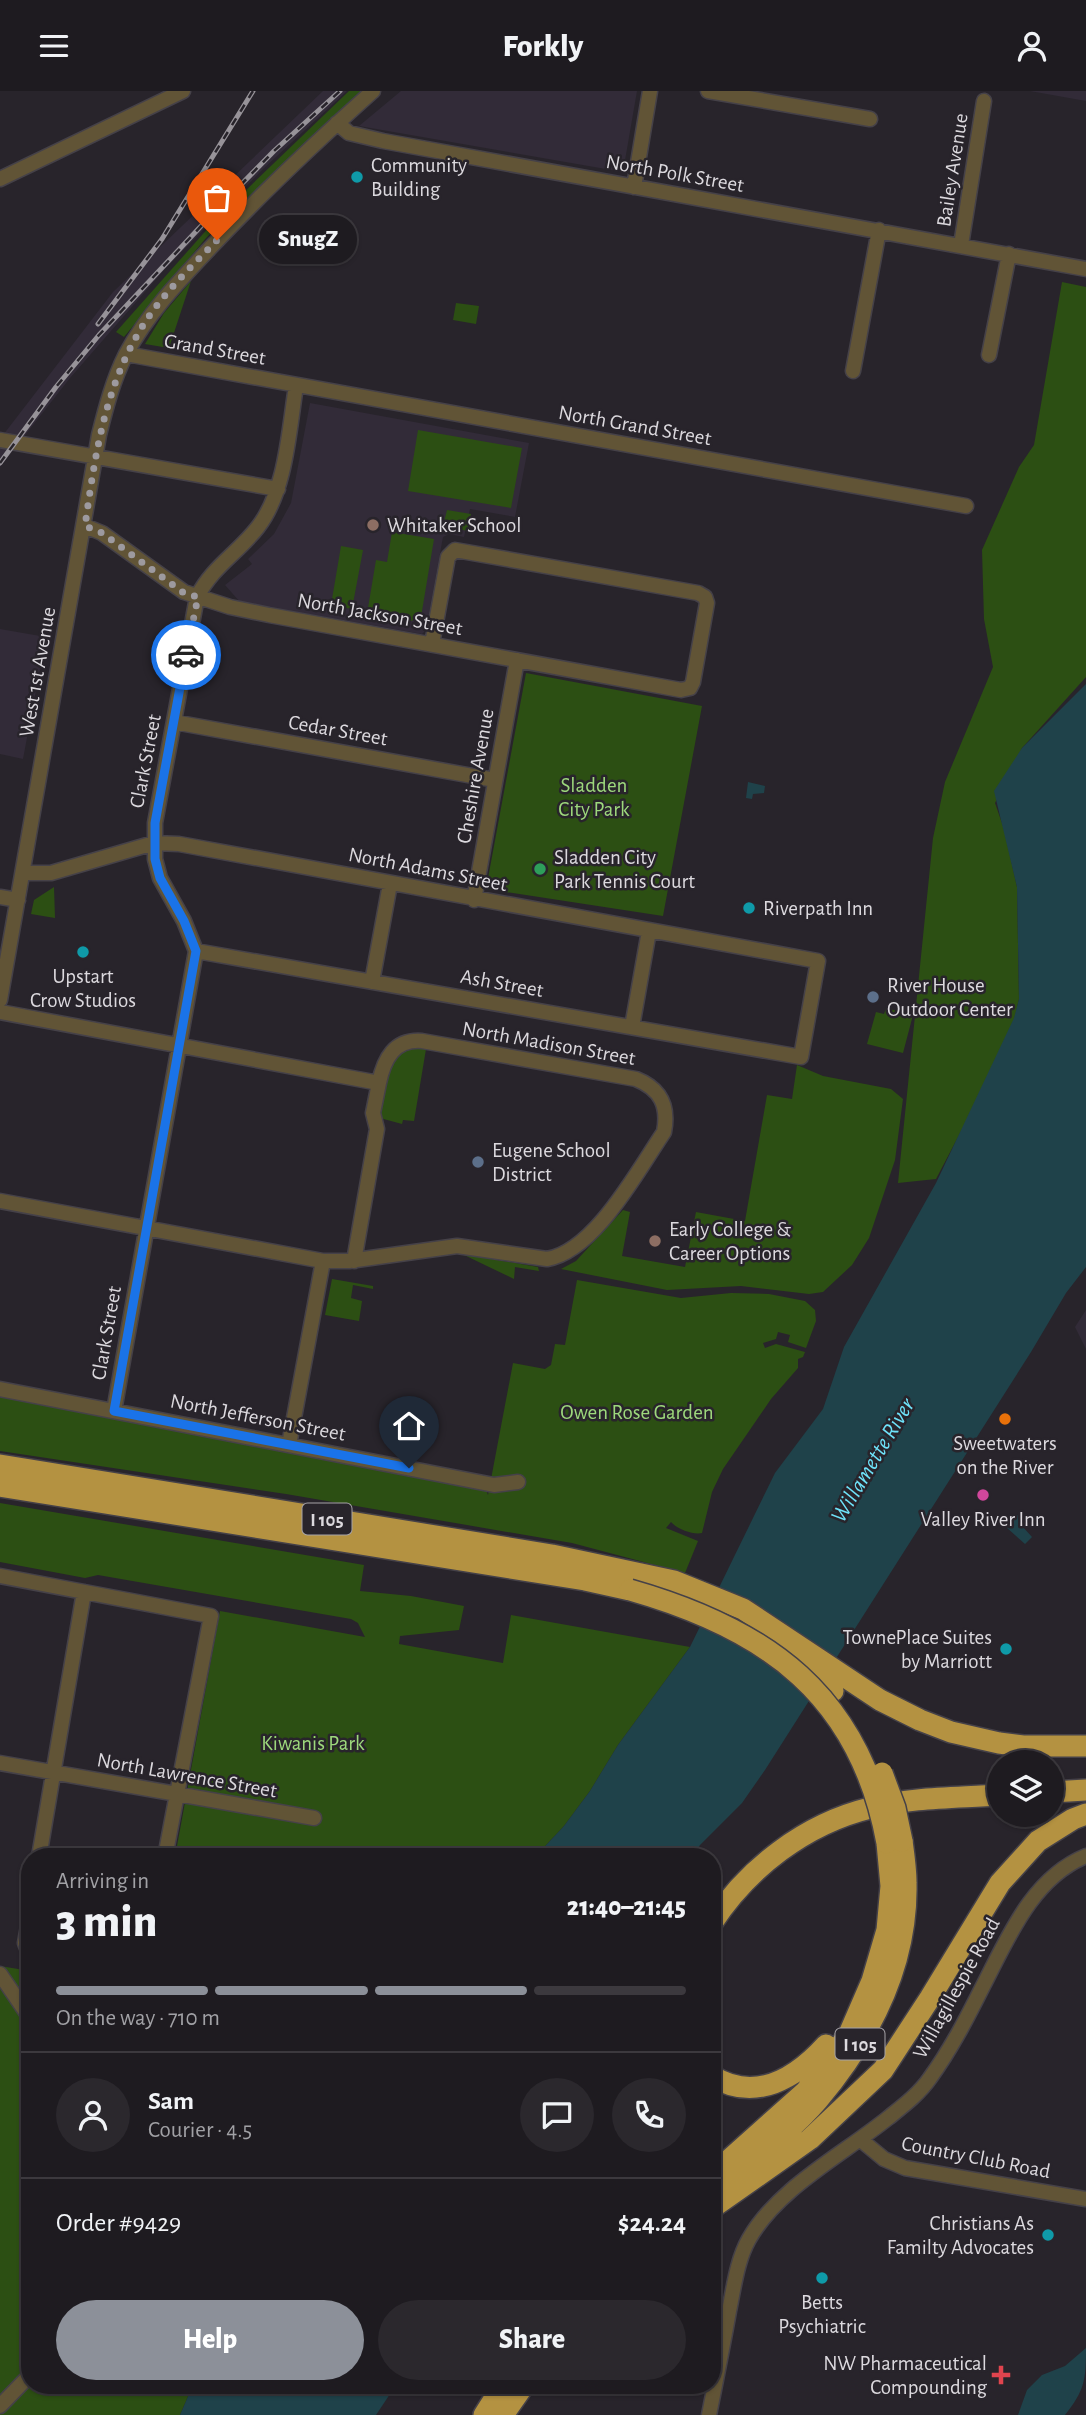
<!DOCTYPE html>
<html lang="en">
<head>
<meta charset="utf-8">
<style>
  :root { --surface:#1e1b20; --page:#2b282d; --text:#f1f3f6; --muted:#a1a1a5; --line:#3c393e; --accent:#8c9099 }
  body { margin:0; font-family:"Alegreya Sans",sans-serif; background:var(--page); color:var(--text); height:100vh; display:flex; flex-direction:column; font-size:26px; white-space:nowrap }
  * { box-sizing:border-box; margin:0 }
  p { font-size:23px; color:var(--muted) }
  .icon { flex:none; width:38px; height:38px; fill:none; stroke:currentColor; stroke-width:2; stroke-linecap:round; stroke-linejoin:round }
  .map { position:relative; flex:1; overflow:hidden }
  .details { position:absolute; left:21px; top:1757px; width:700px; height:546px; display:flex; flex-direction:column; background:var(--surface); border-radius:28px; box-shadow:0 2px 5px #0004,0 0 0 2px var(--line) }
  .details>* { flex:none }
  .controls { position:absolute; left:987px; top:1659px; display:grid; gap:14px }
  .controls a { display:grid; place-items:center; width:77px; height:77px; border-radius:50%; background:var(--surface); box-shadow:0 2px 5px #0004,0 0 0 2px var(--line); font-size:35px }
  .pin { position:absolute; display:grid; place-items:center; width:60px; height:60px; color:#fff; margin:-72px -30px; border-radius:50% 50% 50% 0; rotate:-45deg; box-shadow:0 0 7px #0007 }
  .pin .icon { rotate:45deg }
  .courier { position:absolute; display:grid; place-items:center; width:70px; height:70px; margin:-35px; border:5px solid #1a73e8; border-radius:50%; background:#fff; color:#222; box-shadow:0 2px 9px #0007 }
  .bubble { position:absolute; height:49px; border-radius:24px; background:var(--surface); box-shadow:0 2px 5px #0004,0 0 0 2px var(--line); font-size:23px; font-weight:800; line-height:49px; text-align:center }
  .summary em { font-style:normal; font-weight:800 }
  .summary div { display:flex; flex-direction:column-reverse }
  .summary { display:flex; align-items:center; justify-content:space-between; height:119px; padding:0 35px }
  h1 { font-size:46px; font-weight:800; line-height:52px }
  .bar { display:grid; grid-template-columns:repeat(4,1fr); gap:10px 7px; align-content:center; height:84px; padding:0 35px }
  .bar i { height:9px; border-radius:5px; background:var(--line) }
  .bar .current { background:var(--accent) }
  .bar p { grid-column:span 4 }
  .line { display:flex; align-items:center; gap:18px; padding:0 35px; border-top:2px solid var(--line) }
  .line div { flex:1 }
  .round { display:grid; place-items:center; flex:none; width:74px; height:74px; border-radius:37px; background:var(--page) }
  .cta { display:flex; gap:14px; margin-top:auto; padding:14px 35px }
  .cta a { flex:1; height:80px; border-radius:42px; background:var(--accent); color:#fff; font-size:28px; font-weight:800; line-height:80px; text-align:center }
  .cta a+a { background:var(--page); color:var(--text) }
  header { display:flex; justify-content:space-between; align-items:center; height:91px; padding:0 35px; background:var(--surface); font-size:32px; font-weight:800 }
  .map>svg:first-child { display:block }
  .built { fill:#322b38 }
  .green { fill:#2c4f13 }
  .water { fill:#1f424a }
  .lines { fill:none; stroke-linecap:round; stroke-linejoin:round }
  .minor-casing { stroke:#454148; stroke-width:17 }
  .highway-casing { stroke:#454148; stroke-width:24 }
  .minor { stroke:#615436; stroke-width:14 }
  .highway { stroke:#b49241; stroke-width:21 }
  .rail-casing { stroke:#979399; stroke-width:5 }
  .rail { stroke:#28242b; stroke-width:2.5; stroke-dasharray:8; stroke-linecap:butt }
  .highway-bridge-casing { stroke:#454148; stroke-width:24; stroke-linecap:butt }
  .highway-bridge { stroke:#b49241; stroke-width:21 }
  .done { stroke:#9d9a9f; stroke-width:7; stroke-dasharray:0 12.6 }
  .route { stroke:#1a73e8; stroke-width:9 }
  .culture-dot { fill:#0f9aa8; stroke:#28242b; stroke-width:2.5 }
  .education-dot { fill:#8d6e63; stroke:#28242b; stroke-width:2.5 }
  .leisure-dot { fill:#2e9e5b; stroke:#28242b; stroke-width:2.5 }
  .service-dot { fill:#5c6f8a; stroke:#28242b; stroke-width:2.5 }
  .food-dot { fill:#e8710a; stroke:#28242b; stroke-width:2.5 }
  .hotel-dot { fill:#d1479c; stroke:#28242b; stroke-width:2.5 }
  .health-dot { fill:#e0444e; stroke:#28242b; stroke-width:2.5 }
  .labels { text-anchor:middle; stroke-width:5; stroke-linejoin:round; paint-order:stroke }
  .shield { fill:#28242b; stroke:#a6a3a8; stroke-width:2 }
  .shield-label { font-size:19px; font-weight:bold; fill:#dcd9de }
  .poi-label { font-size:21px; fill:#dcd9de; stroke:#28242b; text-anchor:start }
  .street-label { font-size:21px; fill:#dcd9de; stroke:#28242b }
  .park-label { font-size:21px; fill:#9dd87c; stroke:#28242b }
  .water-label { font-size:23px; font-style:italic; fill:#6ee2f9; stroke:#28242b }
</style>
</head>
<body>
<header><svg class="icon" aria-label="menu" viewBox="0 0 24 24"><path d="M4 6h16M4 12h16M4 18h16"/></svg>Forkly<svg class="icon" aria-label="person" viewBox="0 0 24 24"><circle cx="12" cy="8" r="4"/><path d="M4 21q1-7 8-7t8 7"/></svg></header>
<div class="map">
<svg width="1086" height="2324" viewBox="0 0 1086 2324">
  <rect width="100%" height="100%" fill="#28242b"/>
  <!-- built -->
  <path class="built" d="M323,0h24l-84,78 -99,101 -94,108 -70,89v-28l113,-147z
    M401,0h236l-14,81 -264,-46z
    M1030,0h56v10z
    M310,312l219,40 -14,74 -45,-8 -6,28 -15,-3 -6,3 -17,93 -4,4 -182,-32 -15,-17 27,-21 -4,-5 26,-25 17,-31z
    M0,538l46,8 -23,122 -23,-5z
    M1086,1219v39l-11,-22z"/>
  <!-- green -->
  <path class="green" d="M349,0h12l-155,147 -82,99 -8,-5 102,-115z
    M191,190l-22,67 -24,-4 19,-31z
    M1062,191l24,5v390l-64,71 -27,55 9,26 13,58 2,112 -9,39 -74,141 -38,4 35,-345 12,-56 48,-115 -9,-48 -2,-69 37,-83 15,-22z
    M456,212l23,3 -3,18 -23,-4z
    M418,339l104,18 -11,60 -103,-17z
    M447,419l24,4 -3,17 -25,-5z
    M392,441l42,7 -13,78 -10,4 -44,-7 9,-54 11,2z
    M341,455l22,4 -11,59 -21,-4z
    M526,582l176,33 -39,210 -177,-27z
    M54,796l1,31 -24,-4 3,-14z
    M886,917l27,7 -10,38 -36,-9 9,-32 8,2z
    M417,956l9,2 -12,72 -11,-1 -1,4 -22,-6 8,-50 14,-18z
    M797,974l26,11 68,13 12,10 -8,61 -26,78 -17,27 -29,27 -14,2 -68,-8 -74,4 -106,-21 15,-8 47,-51 7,2 -8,44 63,11 11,-55 49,9 22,-126 25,4z
    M462,1163l76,13 1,4 -24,-4 -1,12z
    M332,1188l41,7v3l-20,-4 -2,13 11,3 -3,20 -34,-6z
    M577,1189l104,18 50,-5 38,1 36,7 10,9 1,11 -10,27 -18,-6 2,-7 -12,-3 -2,7 -13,4 2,5 11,-4 29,8 -2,5 -5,2v9l-27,31 -48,70 -11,23 -10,41c-9,2 -25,-4 -31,-11l-5,6 32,13 -13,32 -113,-30 -286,-49 -286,-43v-54l486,93 2,5 25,-132 32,6 6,-4 4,-21 10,1z
    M0,1412l364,62 -4,26 51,5 53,10 -5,24 -59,6 -1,8 104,19 8,-48 179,32 -72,98 -28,46 -26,35 -29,31h-360l45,-246 145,26 -7,-14 -7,-4 -253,-44 -13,3 -85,-16z
    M0,1875l30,5v414h163l-13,30h-180z"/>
  <!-- water -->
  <path class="water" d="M1086,593v583l-20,26 -35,59 -266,418 -23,33 -42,42 -8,12h-157l29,-31 26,-35 28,-46 72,-98 85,-174 48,-64 21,-62 92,-164 78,-165 5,-19 -2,-112 -23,-96 28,-43z
    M748,691l17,4 -1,7 -11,1 -1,5 -6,-1z
    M1018,1424l6,5 -2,6 10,11 -7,7 -19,-17 1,-4z
    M1086,2257c0,31 -1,42 -21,67h-47l9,-25 15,-15 23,-9z
    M193,2294h203l-20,30h-196z"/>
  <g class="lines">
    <!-- minor casing -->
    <g class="minor-casing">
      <path id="minor" d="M708,0l162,28
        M337,32l12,10 34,8 703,128
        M0,88l183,-88
        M634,96l16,-96
        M961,154l23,-144
        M126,263l840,152
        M989,264l20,-101
        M853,280l26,-141
        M0,349l278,49
        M85,435l17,7 82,59 46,15 39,8 412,75 9,-2 3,-6 14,-79 -2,-6 -7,-4 -243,-43 -7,7 -16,87
        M174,631l321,58
        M23,782h28l103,-30 25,1 639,117 -17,96 -605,-106
        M0,806l18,3
        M474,809l43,-240
        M372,891l18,-98
        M0,909l99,-565c7,-28 14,-55 27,-81 22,-41 54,-74 86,-108 51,-54 105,-105 161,-155
        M0,921l379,71c5,-24 15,-44 43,-42l214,38c25,10 33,27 28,53 -26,38 -69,119 -117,127l-90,-13 -108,15h-26l-323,-60
        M632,936l17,-96
        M354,1170l23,-132 -4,-16 6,-30
        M0,1298l494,96 24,-3
        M114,1320l82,-460 -12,-30 -24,-43 -5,-19v-36l42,-226c16,-31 41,-44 61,-70 28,-36 31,-97 38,-141
        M289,1354l34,-184
        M0,1485l211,40 -46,241
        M0,1672l314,55
        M39,1766l45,-265
        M30,1824l-5,28 2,5 3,2
        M0,1883l30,44
        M861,2049l23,19 21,9 181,31
        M0,2315l30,-31
        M709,2324c7,-35 14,-70 20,-104 5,-24 8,-51 20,-72 29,-51 93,-84 139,-121 15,-12 31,-24 42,-40 21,-29 37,-60 53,-92 25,-48 49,-108 103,-130"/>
    </g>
    <!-- highway casing -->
    <g class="highway-casing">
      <path id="highway" d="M0,1374l552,90 122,26 69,28 137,91 40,20 31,12 48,11 24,3h63
        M0,1395l585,94 45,10
        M801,1569l32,31
        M1052,1701l34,-2
        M712,1832c36,-55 93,-99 158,-115 42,-11 86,-10 129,-13
        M712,1985c43,27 84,2 114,-31
        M712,2084l94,-84 43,-57 23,-53 15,-51 4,-44 -4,-43
        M727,2092c29,-25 66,-54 91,-83 51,-61 90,-134 88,-217 0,-14 -2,-28 -4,-42
        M712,2117l98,-69 73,-69 47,-72 70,-115 38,-42 35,-22 13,-5
        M484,2324l19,-30
        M503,2324l21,-30"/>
    </g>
    <!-- minor -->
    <use href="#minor" class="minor"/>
    <!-- highway -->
    <use href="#highway" class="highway"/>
    <!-- rail casing -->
    <g class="rail-casing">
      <path id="rail" d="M98,233l64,-85 91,-148
        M0,372l56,-76 43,-52 119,-127 56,-57 66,-60"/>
    </g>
    <!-- rail -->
    <use href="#rail" class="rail"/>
    <!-- highway-bridge casing -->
    <g class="highway-bridge-casing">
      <path id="highway-bridge" d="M630,1499c137,39 230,105 257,253
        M882,1682l13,35 7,33"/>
    </g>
    <!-- highway-bridge -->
    <use href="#highway-bridge" class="highway-bridge"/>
  </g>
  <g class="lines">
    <!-- done -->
    <path class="done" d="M186,564l12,-58 -14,-4 -82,-60 -17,-7c11,-78 22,-154 70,-218 19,-25 41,-46 62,-68"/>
    <!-- route -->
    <path class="route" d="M186,564l-31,168v36l5,19 24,43 12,30 -82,460 295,57"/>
  </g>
  <!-- markers -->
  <g class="culture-dot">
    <circle cx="357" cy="86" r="7"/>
    <circle cx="749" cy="817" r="7"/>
    <circle cx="83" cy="861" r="7"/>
    <circle cx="1006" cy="1558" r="7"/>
    <circle cx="1048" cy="2144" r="7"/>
    <circle cx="822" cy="2187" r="7"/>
  </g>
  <g class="education-dot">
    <circle cx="373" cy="434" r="7"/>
    <circle cx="655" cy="1150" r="7"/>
  </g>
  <circle class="leisure-dot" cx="540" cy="778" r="7"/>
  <g class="service-dot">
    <circle cx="873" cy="906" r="7"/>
    <circle cx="478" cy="1071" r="7"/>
  </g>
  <circle class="food-dot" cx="1005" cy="1328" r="7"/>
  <circle class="hotel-dot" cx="983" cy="1404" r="7"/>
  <path class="health-dot" d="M997.5 2273.5h7v7h7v7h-7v7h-7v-7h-7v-7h7z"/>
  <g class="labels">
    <!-- shield labels -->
    <g class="shield">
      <rect x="302.5" y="1412.5" width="49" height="31" rx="5"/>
      <rect x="835.5" y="1937.5" width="49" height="31" rx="5"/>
    </g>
    <g class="shield-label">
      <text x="327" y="1435">I 105</text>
      <text x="860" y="1960">I 105</text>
    </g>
    <!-- poi labels -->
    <g class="poi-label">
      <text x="371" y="81">Community<tspan x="371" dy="24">Building</tspan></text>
      <text x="387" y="441">Whitaker School</text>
      <text x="554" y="773">Sladden City<tspan x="554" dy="24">Park Tennis Court</tspan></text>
      <text x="763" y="824">Riverpath Inn</text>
      <text x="83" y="892" text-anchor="middle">Upstart<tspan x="83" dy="24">Crow Studios</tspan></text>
      <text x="887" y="901">River House<tspan x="887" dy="24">Outdoor Center</tspan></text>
      <text x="492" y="1066">Eugene School<tspan x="492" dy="24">District</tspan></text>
      <text x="669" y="1145">Early College &amp;<tspan x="669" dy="24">Career Options</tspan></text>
      <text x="1005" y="1359" text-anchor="middle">Sweetwaters<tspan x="1005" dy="24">on the River</tspan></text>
      <text x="983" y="1435" text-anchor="middle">Valley River Inn</text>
      <text x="992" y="1553" text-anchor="end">TownePlace Suites<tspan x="992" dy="24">by Marriott</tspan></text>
      <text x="1034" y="2139" text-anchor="end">Christians As<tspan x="1034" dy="24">Familty Advocates</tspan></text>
      <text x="822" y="2218" text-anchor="middle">Betts<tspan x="822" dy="24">Psychiatric</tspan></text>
      <text x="987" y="2279" text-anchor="end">NW Pharmaceutical<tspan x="987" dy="24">Compounding</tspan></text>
    </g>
    <!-- street labels -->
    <g class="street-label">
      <text transform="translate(952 79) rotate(-81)" y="7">Bailey Avenue</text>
      <text transform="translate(675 82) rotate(10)" y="7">North Polk Street</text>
      <text transform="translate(215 258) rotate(10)" y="7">Grand Street</text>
      <text transform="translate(635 334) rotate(10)" y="7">North Grand Street</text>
      <text transform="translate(380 523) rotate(10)" y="7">North Jackson Street</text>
      <text transform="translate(37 581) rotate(-80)" y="7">West 1st Avenue</text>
      <text transform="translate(338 639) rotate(10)" y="7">Cedar Street</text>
      <text transform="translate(145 670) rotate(-79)" y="7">Clark Street</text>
      <text transform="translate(475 685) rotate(-80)" y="7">Cheshire Avenue</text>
      <text transform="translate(428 778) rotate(11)" y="7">North Adams Street</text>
      <text transform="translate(502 892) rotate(10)" y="7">Ash Street</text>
      <text transform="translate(549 952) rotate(10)" y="7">North Madison Street</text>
      <text transform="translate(106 1242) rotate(-80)" y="7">Clark Street</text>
      <text transform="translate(258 1326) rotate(11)" y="7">North Jefferson Street</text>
      <text transform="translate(187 1684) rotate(10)" y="7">North Lawrence Street</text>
      <text transform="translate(956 1897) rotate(-61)" y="7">Willagillespie Road</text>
      <text transform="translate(976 2066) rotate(11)" y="7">Country Club Road</text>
    </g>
    <!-- park labels -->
    <g class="park-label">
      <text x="594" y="701">Sladden<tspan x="594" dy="24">City Park</tspan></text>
      <text x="637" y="1328">Owen Rose Garden</text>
      <text x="313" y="1659">Kiwanis Park</text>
    </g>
    <!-- water labels -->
    <g class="water-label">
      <text transform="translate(872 1369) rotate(-59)" y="8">Willamette River</text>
    </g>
  </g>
</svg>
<div class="controls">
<a><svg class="icon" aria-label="layers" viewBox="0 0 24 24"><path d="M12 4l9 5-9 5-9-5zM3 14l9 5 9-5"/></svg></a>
</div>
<div class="pin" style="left:217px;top:149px;background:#ea580c"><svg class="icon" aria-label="bag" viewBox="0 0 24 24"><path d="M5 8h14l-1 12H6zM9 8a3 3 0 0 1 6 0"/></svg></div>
<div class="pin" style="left:409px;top:1377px;background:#1f2937"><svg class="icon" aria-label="home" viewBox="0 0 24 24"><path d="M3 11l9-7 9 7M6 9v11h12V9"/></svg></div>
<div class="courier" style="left:186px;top:564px"><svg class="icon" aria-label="car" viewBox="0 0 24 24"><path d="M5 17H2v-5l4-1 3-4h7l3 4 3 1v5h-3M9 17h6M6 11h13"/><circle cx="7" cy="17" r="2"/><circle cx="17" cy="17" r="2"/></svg></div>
<div class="bubble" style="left:259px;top:124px;width:98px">SnugZ</div>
<section class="details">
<div class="summary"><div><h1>3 min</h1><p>Arriving in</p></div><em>21:40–21:45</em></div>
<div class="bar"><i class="current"></i><i class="current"></i><i class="current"></i><i></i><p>On the way · 710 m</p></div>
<div class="line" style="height:126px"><a class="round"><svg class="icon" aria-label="person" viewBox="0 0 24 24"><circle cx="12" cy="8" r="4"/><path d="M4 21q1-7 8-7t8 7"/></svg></a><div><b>Sam</b><p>Courier · 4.5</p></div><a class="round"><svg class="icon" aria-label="chat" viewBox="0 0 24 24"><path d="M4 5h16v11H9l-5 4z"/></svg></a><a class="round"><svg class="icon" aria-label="phone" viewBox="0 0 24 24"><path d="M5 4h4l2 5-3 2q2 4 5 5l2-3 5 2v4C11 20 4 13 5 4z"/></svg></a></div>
<div class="line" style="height:91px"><div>Order #9429</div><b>$24.24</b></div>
<div class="cta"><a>Help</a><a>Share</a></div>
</section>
</div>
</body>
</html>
